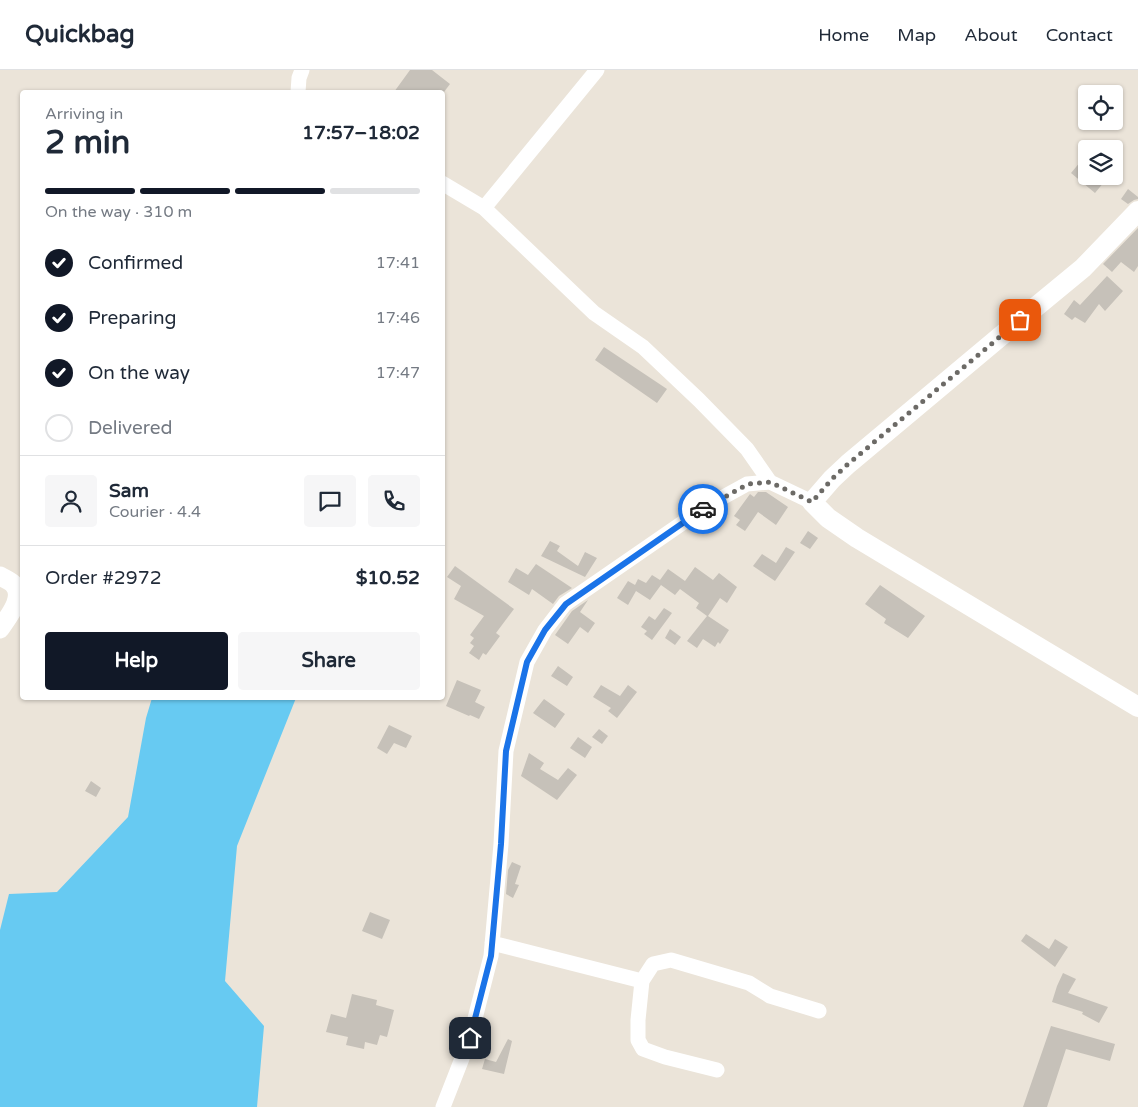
<!DOCTYPE html>
<html lang="en">
<head>
<meta charset="utf-8">
<style>
  :root { --surface:#fff; --page:#f6f6f7; --text:#1f2937; --muted:#747a83; --line:#e0e1e3; --accent:#111827 }
  body { margin:0; font-family:"Varela Round",sans-serif; background:var(--page); color:var(--text); height:100vh; display:flex; flex-direction:column; font-size:19px; white-space:nowrap }
  * { box-sizing:border-box; margin:0 }
  p { font-size:16px; color:var(--muted) }
  .icon { flex:none; width:28px; height:28px; fill:none; stroke:currentColor; stroke-width:2; stroke-linecap:round; stroke-linejoin:round }
  .map { position:relative; flex:1; overflow:hidden }
  .panel { position:absolute; left:20px; top:20px; width:425px; height:610px; display:flex; flex-direction:column; background:var(--surface); border-radius:5px; box-shadow:0 1px 4px #0004 }
  .panel>* { flex:none }
  .buttons { position:absolute; left:1078px; top:15px; display:grid; gap:10px }
  .buttons a { display:grid; place-items:center; width:45px; height:45px; border-radius:5px; background:var(--surface); box-shadow:0 1px 4px #0004; font-size:25px }
  .pin { position:absolute; display:grid; place-items:center; width:42px; height:42px; color:#fff; margin:-21px; border-radius:10px; box-shadow:0 2px 8px #0006 }
  .courier { position:absolute; display:grid; place-items:center; width:50px; height:50px; margin:-25px; border:4px solid #1a73e8; border-radius:50%; background:#fff; color:#222; box-shadow:0 1px 6px #0007 }
  .summary em { font-style:normal; font-weight:700 }
  .summary div { display:flex; flex-direction:column-reverse }
  .summary { display:flex; align-items:center; justify-content:space-between; height:85px; padding:0 25px }
  h1 { font-size:32px; font-weight:700; line-height:38px }
  .bar { display:grid; grid-template-columns:repeat(4,1fr); gap:8px 5px; align-content:center; height:60px; padding:0 25px }
  .bar i { height:6px; border-radius:4px; background:var(--line) }
  .bar .on { background:var(--accent) }
  .bar p { grid-column:span 4 }
  .line { display:flex; align-items:center; gap:12px; padding:0 25px; border-top:1px solid var(--line) }
  .line div { flex:1 }
  .round { display:grid; place-items:center; flex:none; width:52px; height:52px; border-radius:5px; background:var(--page) }
  ol { padding:0 25px; list-style:none }
  li { display:flex; align-items:center; gap:15px; height:55px }
  li p { margin-inline-start:auto }
  li .icon { padding:5px; border-radius:50%; background:var(--accent); color:#fff; stroke-width:4 }
  li:last-child { color:var(--muted) }
  li i { width:28px; height:28px; border:2px solid var(--line); border-radius:50% }
  .cta { display:flex; gap:10px; margin-top:auto; padding:10px 25px }
  .cta a { flex:1; height:58px; border-radius:5px; background:var(--accent); color:#fff; font-size:20px; font-weight:700; line-height:58px; text-align:center }
  .cta a+a { background:var(--page); color:var(--text) }
  header { display:flex; align-items:center; gap:30px; box-sizing:border-box; height:70px; padding:0 25px; background:var(--surface); border-bottom:1px solid var(--line) }
  header strong { font-size:24px }
  nav { display:flex; gap:28px; margin-inline-start:auto; font-size:18px }
  .map>svg:first-child { display:block }
  .water { fill:#67caf2 }
  .building { fill:#c6c1b9 }
  .lines { fill:none; stroke-linecap:round; stroke-linejoin:round }
  .minor { stroke:#fff; stroke-width:15 }
  .tertiary { stroke:#fff; stroke-width:19 }
  .secondary { stroke:#fff; stroke-width:20 }
  .done { stroke:#6c6a66; stroke-width:5; stroke-dasharray:0 9 }
  .route { stroke:#1a73e8; stroke-width:6 }
</style>
</head>
<body>
<header>
<strong>Quickbag</strong>
<nav><a>Home</a><a>Map</a><a>About</a><a>Contact</a></nav>
</header>
<div class="map">
<svg width="1138" height="1037" viewBox="0 0 1138 1037">
  <rect width="100%" height="100%" fill="#ebe4d9"/>
  <!-- water -->
  <path class="water" d="M152,628h144l-59,148 -12,135 39,45 -7,81h-257v-177l9,-36 48,-2 71,-75 18,-99z"/>
  <!-- building -->
  <path class="building" d="M410,0h22l18,14 -6,8h-50z
    M1086,85v21h23l-14,17 -24,-20z
    M1128,119l10,8v2l-4,1 -6,4 -7,-5z
    M1138,158v38l-4,6 -13,-10 -9,10 -9,-8z
    M1107,206l16,15 -18,20 -6,-7 -14,19 -10,-6 -3,3 -8,-6 10,-14 6,5z
    M604,277l63,42 -10,14 -62,-43z
    M758,422h8l22,15 -12,18 -18,-13 -13,19 -9,-6 4,-5 -6,-4 16,-22 4,3z
    M808,461l10,7 -8,11 -10,-6z
    M550,471l10,5 -3,5 21,15 7,-14 12,6 -12,19 -44,-21z
    M786,477l9,5 -20,29 -22,-15 9,-12 14,9z
    M536,494l36,24 -13,8 -6,8 -21,-15 -3,6 -21,-13 8,-14 12,7z
    M455,496l59,43 -18,24 4,3 -14,19 -3,-2 -4,7 -10,-7 5,-7 -4,-3 4,-5 -4,-3 14,-19 -30,-17 7,-13 -14,-9z
    M695,497l18,13 6,-7 18,14 -10,16 -7,-5 -12,18 21,14 -9,14 -2,-2 -3,5 -12,-8 -6,9 -10,-7 20,-25 -11,-8 3,-5 -19,-14 -5,6 -14,-10 -11,15 -14,-9 -8,14 -11,-7 11,-17 7,4 3,-6 8,4 6,-8 8,5 8,-11 17,12z
    M880,515l45,31 -17,22 -24,-15 2,-4 -21,-15z
    M588,530l-8,12 15,11 -7,10 -8,-6 -12,17 -13,-9 17,-24z
    M664,538l8,5 -20,27 -8,-6 3,-3 -6,-4 8,-11 6,4z
    M670,559l11,8 -6,8 -10,-7z
    M558,596l15,11 -6,9 -16,-10z
    M457,610l24,10 -6,12 10,5 -6,12 -9,-4 -1,1 -23,-10z
    M601,615l19,11 8,-11 9,7 -20,26 -9,-7 3,-3 -18,-11z
    M544,629l21,15 -10,14 -22,-15z
    M389,655l23,11 -6,12 -12,-5 -7,11 -10,-6z
    M599,659l9,7 -6,8 -10,-7z
    M578,667l14,10 -7,11 -15,-10z
    M529,683l15,10 -4,6 18,11 10,-12 9,7 -20,25 -36,-24z
    M91,711l10,7 -5,9 -11,-6z
    M512,792l9,4 -6,18 4,1 -6,13 -7,-4 2,-24z
    M370,842l20,8 -8,19 -20,-8z
    M1026,864l23,15 6,-10 13,8 -13,20 -34,-26z
    M1063,903l13,6 -8,14 40,14 -9,16 -17,-9 1,-2 -31,-10 5,-16z
    M352,924l25,6 -1,5 18,5 -7,27 -7,-2 -3,10 -12,-3 -1,7 -18,-4 2,-8 -22,-5 5,-18 15,4z
    M1051,956l64,18 -5,17 -44,-12 -19,58h-24z
    M508,969l4,2 -8,33 -22,-5 3,-10 11,3z"/>
  <g class="lines">
    <!-- minor -->
    <path class="minor" d="M597,0l-113,138 110,105 49,34 56,53 48,49 23,33
      M298,22l1,-14 3,-8
      M442,113l42,25
      M492,873l150,38 -4,39v20l5,9 22,8 52,13
      M642,911l11,-17 18,-4 78,23 21,13 49,15
      M443,1037l27,-69 21,-82 10,-112 5,-93 21,-89 18,-32 20,-26 142,-98 40,-22 23,-2 42,20"/>
    <!-- tertiary -->
    <path class="tertiary" d="M0,506c5,3 11,5 14,9 11,13 -7,33 -14,44"/>
    <!-- secondary -->
    <path class="secondary" d="M1138,141l-55,57 -63,52 -172,144 -16,15 -20,23 16,16 29,20 281,169"/>
  </g>
  <g class="lines">
    <!-- done -->
    <path class="done" d="M703,439l45,-25 22,-2 42,20 20,-23 16,-15 172,-144"/>
    <!-- route -->
    <path class="route" d="M470,968l21,-82 10,-112 5,-93 21,-89 18,-32 21,-26 137,-95"/>
  </g>
</svg>
<div class="buttons">
<a><svg class="icon" aria-label="locate" viewBox="0 0 24 24"><circle cx="12" cy="12" r="6"/><path d="M12 2v4M12 18v4M2 12h4M18 12h4"/></svg></a>
<a><svg class="icon" aria-label="layers" viewBox="0 0 24 24"><path d="M12 4l9 5-9 5-9-5zM3 14l9 5 9-5"/></svg></a>
</div>
<div class="pin" style="left:1020px;top:250px;background:#ea580c"><svg class="icon" aria-label="bag" viewBox="0 0 24 24"><path d="M5 8h14l-1 12H6zM9 8a3 3 0 0 1 6 0"/></svg></div>
<div class="pin" style="left:470px;top:968px;background:#1f2937"><svg class="icon" aria-label="home" viewBox="0 0 24 24"><path d="M3 11l9-7 9 7M6 9v11h12V9"/></svg></div>
<div class="courier" style="left:703px;top:439px"><svg class="icon" aria-label="car" viewBox="0 0 24 24"><path d="M5 17H2v-5l4-1 3-4h7l3 4 3 1v5h-3M9 17h6M6 11h13"/><circle cx="7" cy="17" r="2"/><circle cx="17" cy="17" r="2"/></svg></div>
<section class="panel">
<div class="summary"><div><h1>2 min</h1><p>Arriving in</p></div><em>17:57–18:02</em></div>
<div class="bar"><i class="on"></i><i class="on"></i><i class="on"></i><i></i><p>On the way · 310 m</p></div>
<ol>
<li><svg class="icon" aria-label="check" viewBox="0 0 24 24"><path d="M5 12l5 5 9-10"/></svg>Confirmed<p>17:41</p></li>
<li><svg class="icon" aria-label="check" viewBox="0 0 24 24"><path d="M5 12l5 5 9-10"/></svg>Preparing<p>17:46</p></li>
<li><svg class="icon" aria-label="check" viewBox="0 0 24 24"><path d="M5 12l5 5 9-10"/></svg>On the way<p>17:47</p></li>
<li><i></i>Delivered</li>
</ol>
<div class="line" style="height:90px"><a class="round"><svg class="icon" aria-label="person" viewBox="0 0 24 24"><circle cx="12" cy="8" r="4"/><path d="M4 21q1-7 8-7t8 7"/></svg></a><div><b>Sam</b><p>Courier · 4.4</p></div><a class="round"><svg class="icon" aria-label="chat" viewBox="0 0 24 24"><path d="M4 5h16v11H9l-5 4z"/></svg></a><a class="round"><svg class="icon" aria-label="phone" viewBox="0 0 24 24"><path d="M5 4h4l2 5-3 2q2 4 5 5l2-3 5 2v4C11 20 4 13 5 4z"/></svg></a></div>
<div class="line" style="height:65px"><div>Order #2972</div><b>$10.52</b></div>
<div class="cta"><a>Help</a><a>Share</a></div>
</section>
</div>
</body>
</html>
